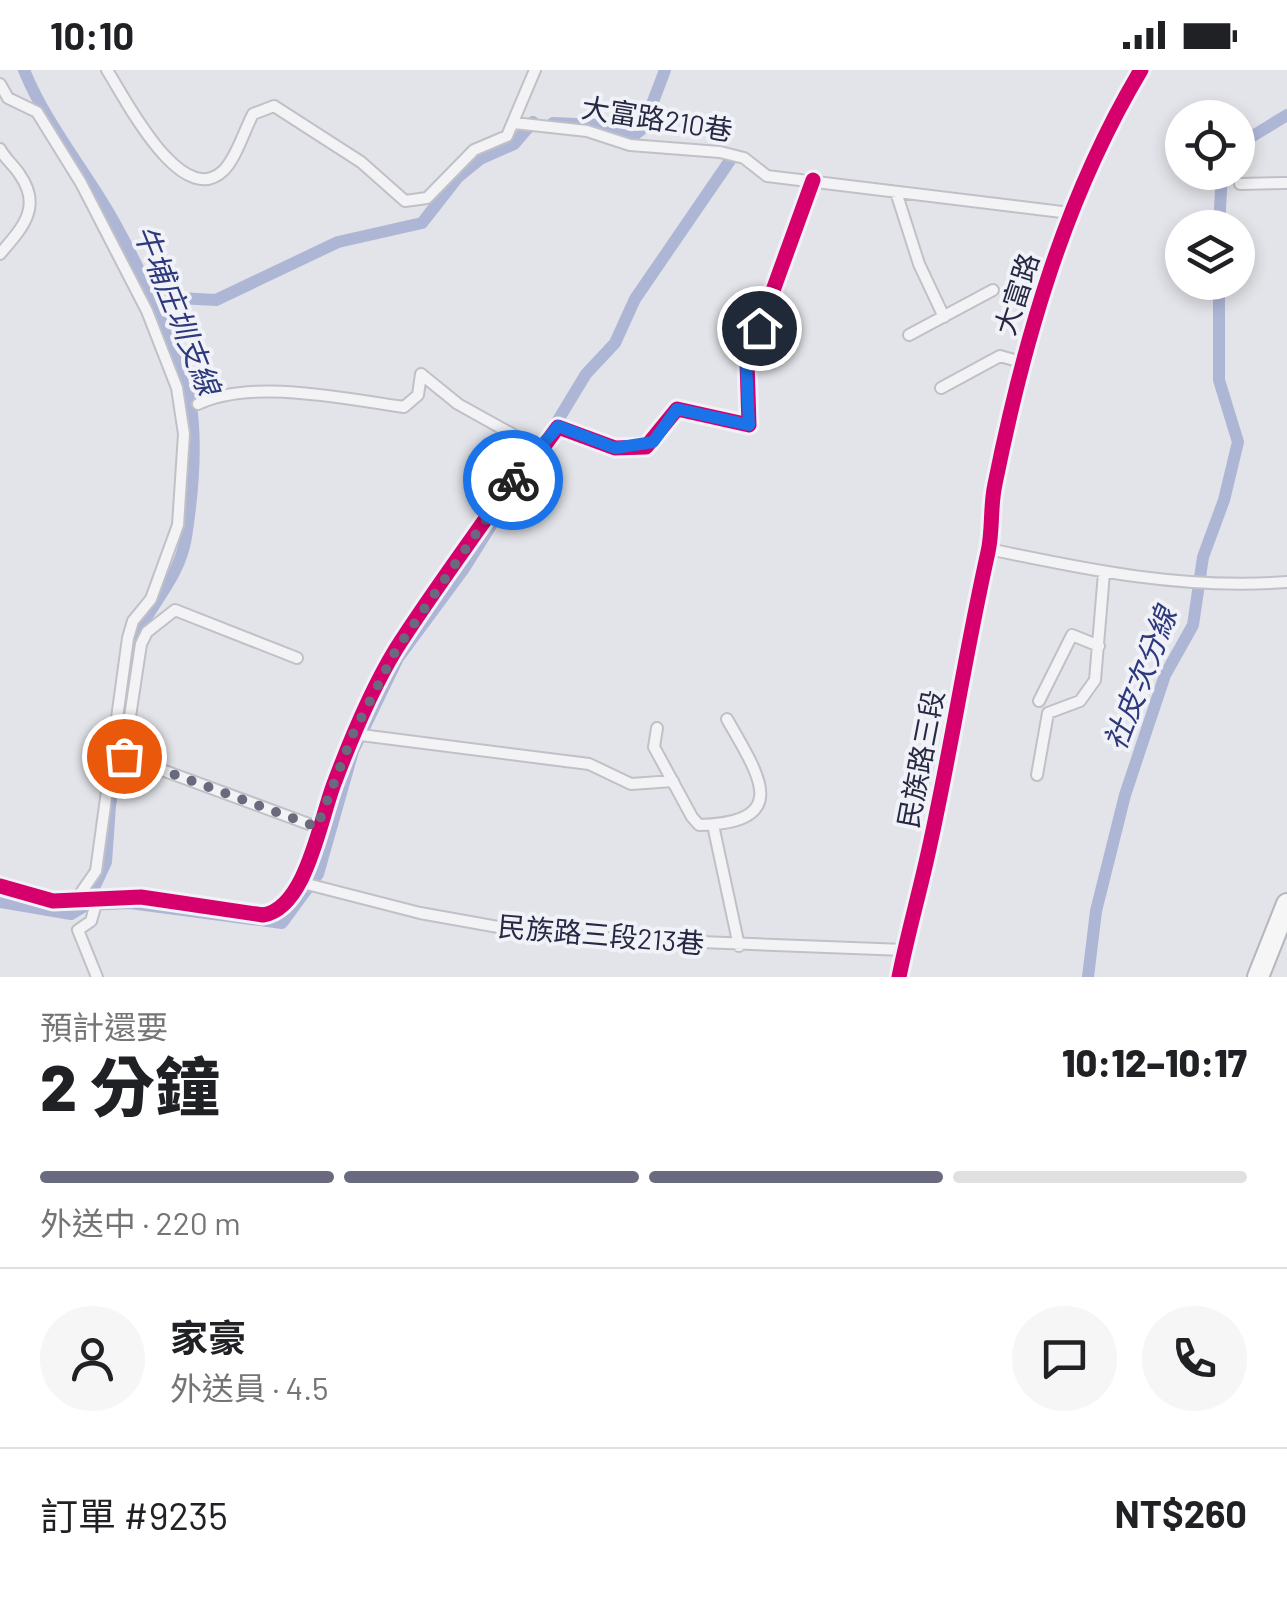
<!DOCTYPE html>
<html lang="zh-TW">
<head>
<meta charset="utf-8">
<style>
  :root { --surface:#fff; --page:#f6f6f6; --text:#202124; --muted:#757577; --line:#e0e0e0; --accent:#696a7e }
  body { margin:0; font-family:Barlow,"Noto Sans TC",sans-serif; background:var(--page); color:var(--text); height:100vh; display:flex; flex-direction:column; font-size:38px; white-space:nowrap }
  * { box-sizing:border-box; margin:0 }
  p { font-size:32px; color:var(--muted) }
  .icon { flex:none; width:55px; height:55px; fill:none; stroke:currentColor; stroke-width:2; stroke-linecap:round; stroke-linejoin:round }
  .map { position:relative; height:907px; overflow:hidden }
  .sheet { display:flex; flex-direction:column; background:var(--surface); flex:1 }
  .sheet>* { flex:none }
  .fabs { position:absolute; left:1165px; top:30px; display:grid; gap:20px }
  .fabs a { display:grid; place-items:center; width:90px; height:90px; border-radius:50%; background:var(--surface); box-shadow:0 5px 15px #0003; font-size:50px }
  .pin { position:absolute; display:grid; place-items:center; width:85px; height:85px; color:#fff; margin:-42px; border:5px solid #fff; border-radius:50%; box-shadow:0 2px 10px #0007 }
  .courier { position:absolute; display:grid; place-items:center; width:100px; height:100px; margin:-50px; border:8px solid #1a73e8; border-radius:50%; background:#fff; color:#222; box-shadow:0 2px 12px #0007 }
  .head em { font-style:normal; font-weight:800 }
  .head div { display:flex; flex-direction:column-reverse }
  .head { display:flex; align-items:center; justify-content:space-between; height:170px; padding:0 40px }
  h1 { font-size:65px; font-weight:800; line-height:75px }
  .bar { display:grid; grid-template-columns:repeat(4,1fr); gap:15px 10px; align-content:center; height:120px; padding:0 40px }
  .bar i { height:12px; border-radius:8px; background:var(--line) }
  .bar .active { background:var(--accent) }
  .bar p { grid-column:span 4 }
  .line { display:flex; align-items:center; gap:25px; padding:0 40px; border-top:2px solid var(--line) }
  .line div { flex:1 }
  .round { display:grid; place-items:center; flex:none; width:105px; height:105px; border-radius:52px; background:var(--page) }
  .status { display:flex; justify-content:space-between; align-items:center; height:70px; padding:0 50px; background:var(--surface); direction:ltr }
  .status svg { height:28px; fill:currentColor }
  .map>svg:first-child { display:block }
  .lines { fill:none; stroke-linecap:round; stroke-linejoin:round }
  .canal { stroke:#aeb6d6; stroke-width:12 }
  .minor-casing { stroke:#c0c1c7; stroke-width:14 }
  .motorway-casing { stroke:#b5b6be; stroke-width:24 }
  .minor { stroke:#f3f3f5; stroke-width:10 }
  .motorway { stroke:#f6f6f7; stroke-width:20 }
  .cycleway-casing { stroke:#f1f2f8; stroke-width:21 }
  .cycleway { stroke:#d6006c; stroke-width:15 }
  .done { stroke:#696a7e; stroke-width:10; stroke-dasharray:0 18 }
  .route { stroke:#1a73e8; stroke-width:12 }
  .labels { text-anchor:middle; stroke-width:8; stroke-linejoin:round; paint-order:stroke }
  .street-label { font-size:28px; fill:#272944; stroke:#f1f2f8 }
  .water-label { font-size:30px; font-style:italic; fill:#2d397c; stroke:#f1f2f8 }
</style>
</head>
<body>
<div class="status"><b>10:10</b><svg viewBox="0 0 49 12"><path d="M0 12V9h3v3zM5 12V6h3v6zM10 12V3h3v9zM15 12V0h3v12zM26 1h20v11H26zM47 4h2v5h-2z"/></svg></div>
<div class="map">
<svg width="1287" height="907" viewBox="0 0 1287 907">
  <rect width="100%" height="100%" fill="#e3e4e9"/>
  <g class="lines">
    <!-- canal -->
    <path class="canal" d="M553,53l44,2 35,12 11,-9 22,-58
      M1238,75l49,-30
      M1219,158l3,-56
      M156,241l9,-10 14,-3 37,2 122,-58 84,-19 36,-46 22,-18 34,-15 19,-22
      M549,365l37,-61 29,-31 20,-44 96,-140
      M0,832l71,12 15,-9 20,-43 4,-56 24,-161c10,-36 45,-63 52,-108 7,-45 12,-98 3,-143 -10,-45 -62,-153 -88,-194 -26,-42 -58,-83 -77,-130
      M86,835l44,-2 152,20 36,-49 35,-123 45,-93 65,-88 64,-102
      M1088,907l8,-66 29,-116 40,-120 28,-50 10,-68 21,-57 14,-58 -19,-62v-98"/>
    <!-- minor casing -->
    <g class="minor-casing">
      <path id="minor" d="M107,0c18,28 75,142 117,100 13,-14 20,-39 29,-56l21,-8 87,56 44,39 22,-3 47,-48 33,-14 28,-66
        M0,14l8,14 29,14 44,71 66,128 30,77 7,46 -6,91 -27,74 -18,22 -5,17 -32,233 -18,26
        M514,53l73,8 43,14 90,7 24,6 23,18 303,37
        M0,79c5,10 14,16 20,26 23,33 1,54 -20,79
        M1240,114l47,-1
        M896,122l23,72 25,53
        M909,265l84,-45
        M941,318l59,-32 21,6
        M198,334c54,-26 148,-5 206,3l14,-12 3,-21 37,30 79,44
        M989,479c99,21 196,41 298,33
        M297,588l-122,-48 -28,22 -6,12 -17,112 193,71
        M1039,631l33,-66 27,11
        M657,658l-3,19 38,70 7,8c95,-2 59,-51 28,-106
        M353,664l236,30 42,20 42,-3
        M1037,705l11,-62 32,-12 15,-21 9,-107
        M713,755l26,121
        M303,813l117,30 129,23 355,14
        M0,816l53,15 88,-4 122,18c44,-7 57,-97 72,-134 17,-45 36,-91 61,-132 42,-66 91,-129 134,-195l14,-8 14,-19 57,21 31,-1 31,-38 72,16 -2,-63 66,-182
        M97,907l-19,-47 13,-9 7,-24
        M899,907c8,-40 19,-79 28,-119 23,-101 38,-204 61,-306 5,-22 2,-46 7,-68 29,-144 70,-287 146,-414"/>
    </g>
    <!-- motorway casing -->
    <g class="motorway-casing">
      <path id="motorway" d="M1258,907l29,-73"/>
    </g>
    <!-- minor -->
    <use href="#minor" class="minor"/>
    <!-- motorway -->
    <use href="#motorway" class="motorway"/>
    <!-- cycleway casing -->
    <g class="cycleway-casing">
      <path id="cycleway" d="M0,816l53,15 88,-4 122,18c44,-7 57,-97 72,-134 17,-45 36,-91 61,-132 42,-66 91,-129 134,-195l14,-8 14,-19 57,21 31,-1 31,-38 72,16 -2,-63 66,-182
        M899,907c8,-40 19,-79 28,-119 23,-101 38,-204 61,-306 5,-22 2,-46 7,-68 29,-144 70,-287 146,-414"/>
    </g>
    <!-- cycleway -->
    <use href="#cycleway" class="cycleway"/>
  </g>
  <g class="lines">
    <!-- done -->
    <path class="done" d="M124,686l193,71 36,-93 43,-84 117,-170"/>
    <!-- route -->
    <path class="route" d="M513,410c14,-22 30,-34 45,-54l57,22 38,-6 24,-33 72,16 -3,-63 13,-34"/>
  </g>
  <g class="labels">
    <!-- street labels -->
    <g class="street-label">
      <text transform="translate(657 49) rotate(9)" y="10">大富路210巷</text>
      <text transform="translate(1017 224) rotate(-72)" y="10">大富路</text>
      <text transform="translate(921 689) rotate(-79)" y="10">民族路三段</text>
      <text transform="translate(601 865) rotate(5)" y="10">民族路三段213巷</text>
    </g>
    <!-- water labels -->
    <g class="water-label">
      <text transform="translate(176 240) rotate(68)" y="10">牛埔庄圳支線</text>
      <text transform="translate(1141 609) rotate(-69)" y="10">社皮次分線</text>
    </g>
  </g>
</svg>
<div class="fabs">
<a><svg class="icon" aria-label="locate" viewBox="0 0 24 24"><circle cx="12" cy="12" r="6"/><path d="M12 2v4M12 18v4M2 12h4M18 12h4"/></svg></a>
<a><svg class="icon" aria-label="layers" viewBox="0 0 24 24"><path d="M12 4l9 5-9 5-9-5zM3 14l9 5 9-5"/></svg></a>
</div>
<div class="pin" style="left:124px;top:686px;background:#ea580c"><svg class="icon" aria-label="bag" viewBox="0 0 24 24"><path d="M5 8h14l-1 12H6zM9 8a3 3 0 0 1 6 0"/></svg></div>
<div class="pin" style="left:759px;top:258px;background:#1f2937"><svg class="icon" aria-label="home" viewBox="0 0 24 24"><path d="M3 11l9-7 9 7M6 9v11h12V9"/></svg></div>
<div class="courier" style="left:513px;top:410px"><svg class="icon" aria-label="bike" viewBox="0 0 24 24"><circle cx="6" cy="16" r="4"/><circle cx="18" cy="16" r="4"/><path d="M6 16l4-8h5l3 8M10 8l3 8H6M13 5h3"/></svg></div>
</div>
<section class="sheet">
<div class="head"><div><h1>2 分鐘</h1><p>預計還要</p></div><em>10:12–10:17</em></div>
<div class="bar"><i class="active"></i><i class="active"></i><i class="active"></i><i></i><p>外送中 · 220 m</p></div>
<div class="line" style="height:180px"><a class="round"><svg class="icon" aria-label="person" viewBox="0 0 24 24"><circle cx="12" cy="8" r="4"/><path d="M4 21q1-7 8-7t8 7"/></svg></a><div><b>家豪</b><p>外送員 · 4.5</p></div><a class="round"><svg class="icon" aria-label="chat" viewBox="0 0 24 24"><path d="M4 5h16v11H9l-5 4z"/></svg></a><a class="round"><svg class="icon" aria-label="phone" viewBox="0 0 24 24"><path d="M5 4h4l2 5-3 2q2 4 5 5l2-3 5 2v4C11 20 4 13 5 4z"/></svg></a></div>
<div class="line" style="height:130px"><div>訂單 #9235</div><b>NT$260</b></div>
</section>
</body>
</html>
